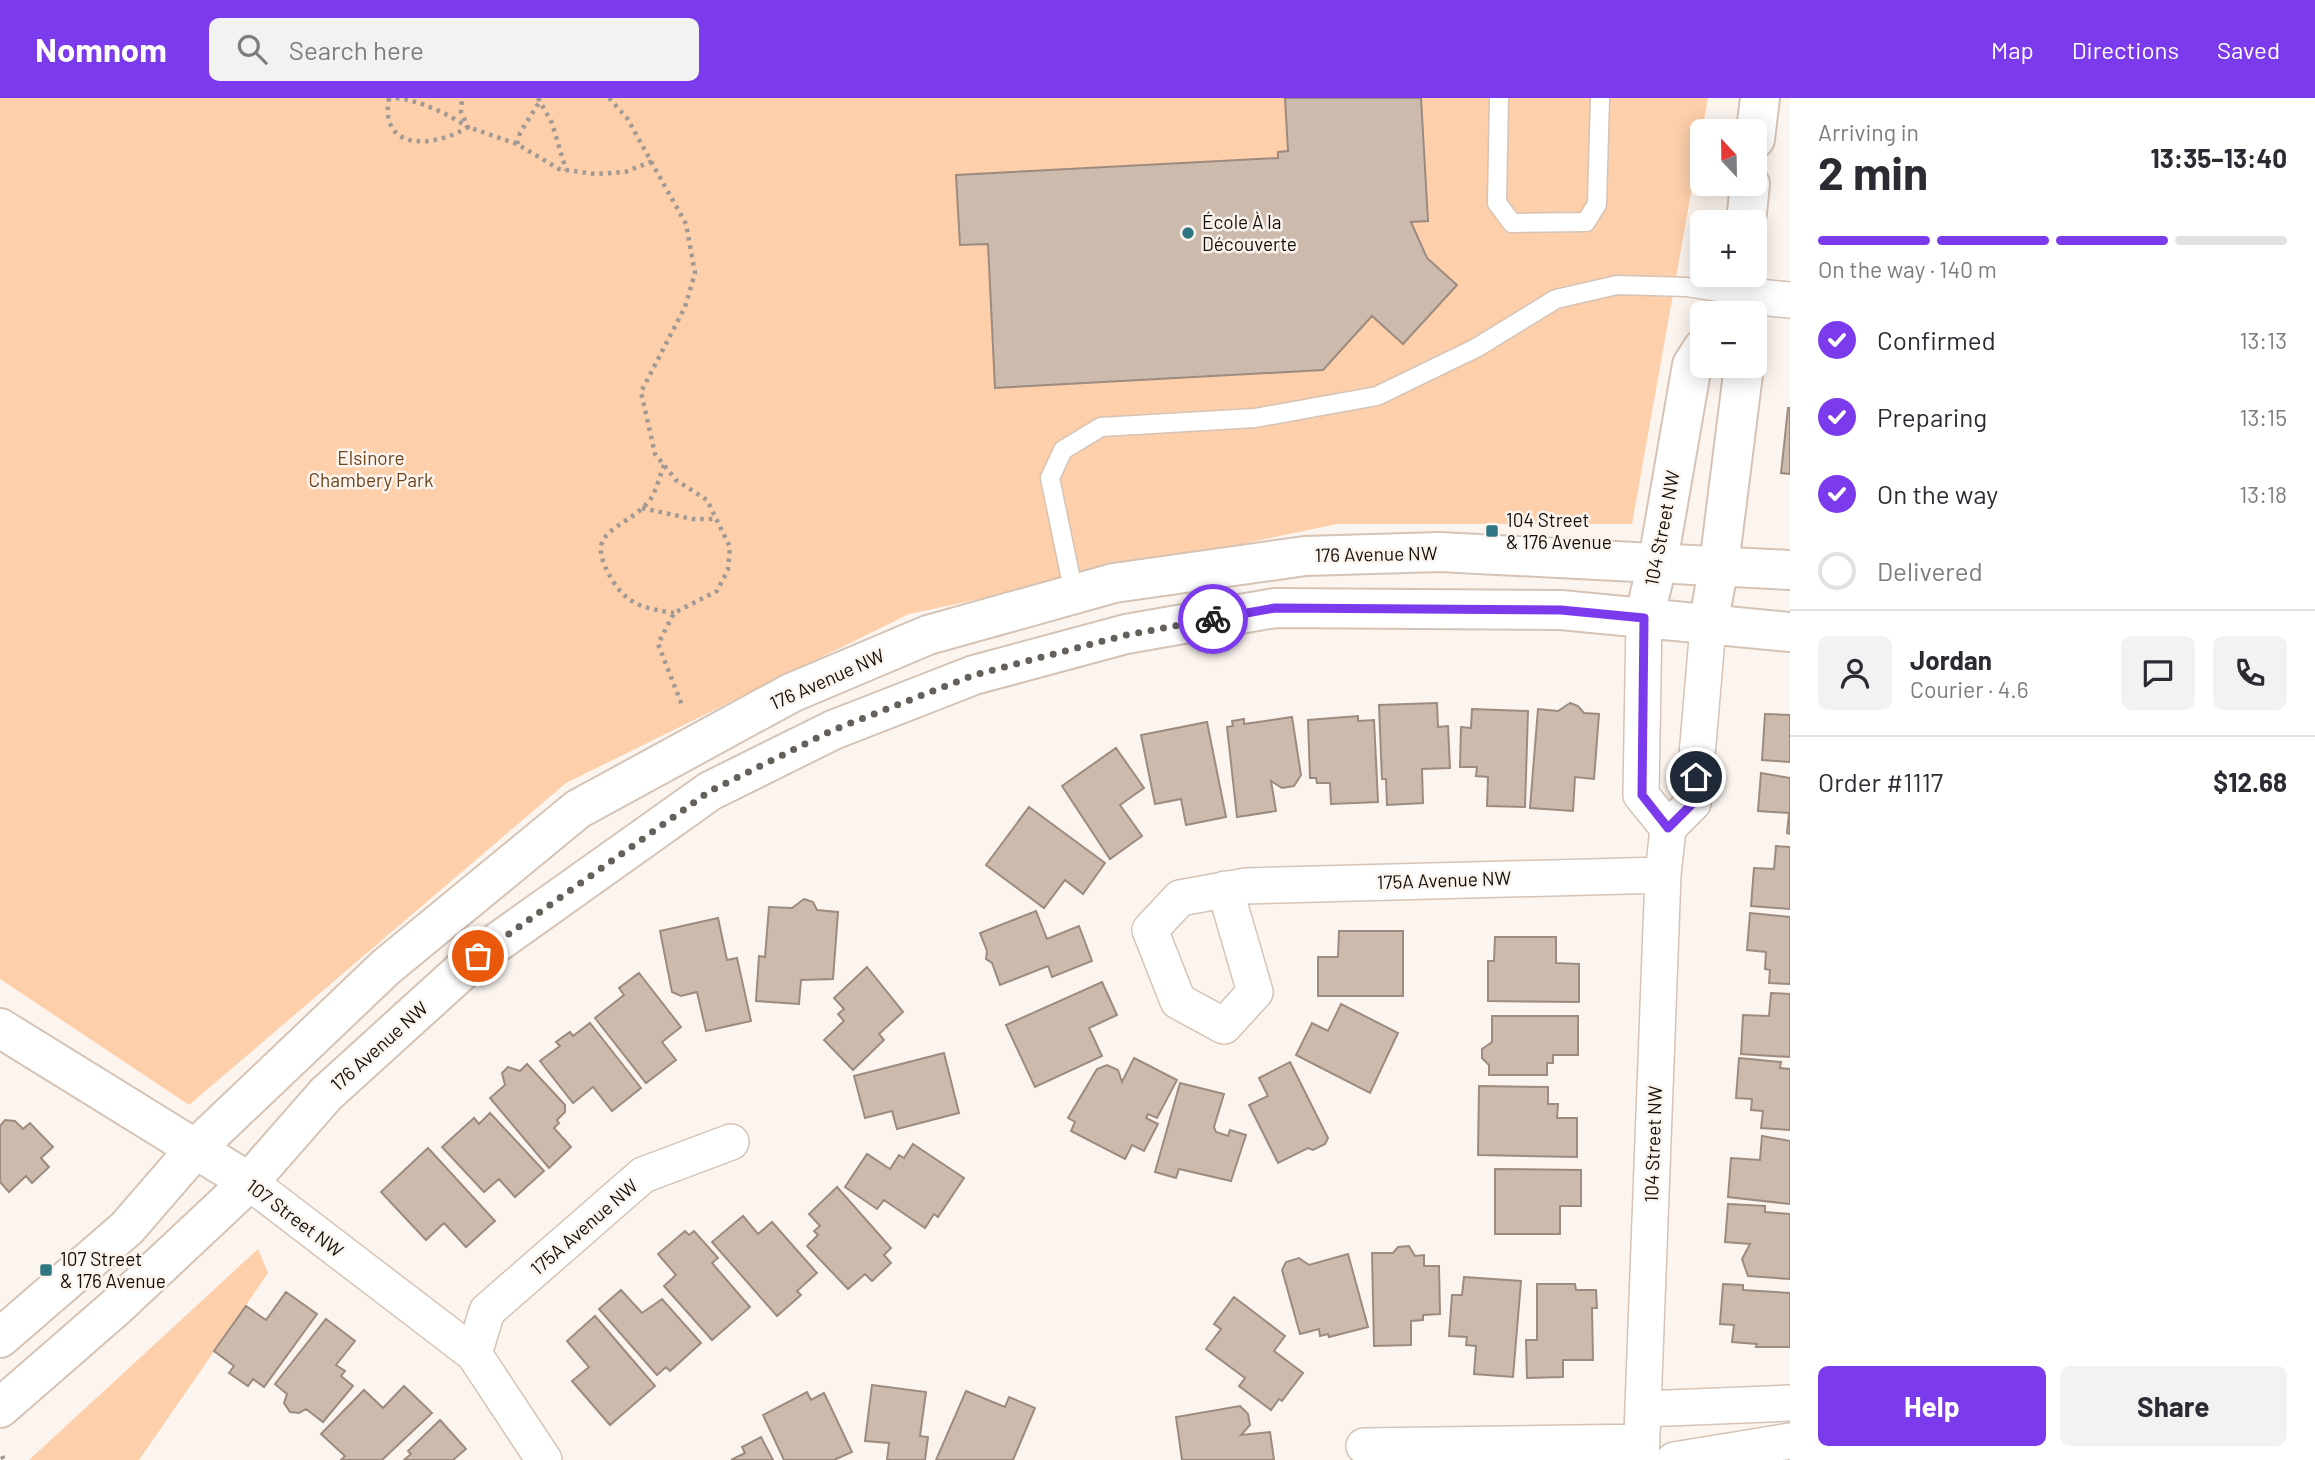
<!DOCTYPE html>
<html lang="en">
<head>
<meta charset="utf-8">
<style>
  :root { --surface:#fff; --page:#f2f2f3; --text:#2b2b33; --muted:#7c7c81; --line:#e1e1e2; --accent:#7c3aed }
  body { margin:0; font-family:Barlow,sans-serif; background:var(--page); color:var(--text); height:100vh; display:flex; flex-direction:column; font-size:26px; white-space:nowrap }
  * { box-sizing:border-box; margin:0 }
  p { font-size:23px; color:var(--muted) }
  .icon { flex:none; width:38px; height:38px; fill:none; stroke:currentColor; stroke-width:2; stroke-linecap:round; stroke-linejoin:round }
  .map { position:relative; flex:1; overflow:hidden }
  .drawer { display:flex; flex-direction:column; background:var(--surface); width:525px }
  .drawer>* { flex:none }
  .needle { width:46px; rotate:338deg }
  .fabs { position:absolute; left:1690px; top:21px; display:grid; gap:14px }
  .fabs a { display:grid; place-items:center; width:77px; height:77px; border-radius:10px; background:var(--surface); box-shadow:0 4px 18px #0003; font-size:35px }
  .pin { position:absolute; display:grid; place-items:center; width:60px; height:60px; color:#fff; margin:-30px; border:4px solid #fff; border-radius:50%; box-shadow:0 2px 7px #0007 }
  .courier { position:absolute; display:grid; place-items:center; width:70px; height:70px; margin:-35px; border:5px solid #7c3aed; border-radius:50%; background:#fff; color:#222; box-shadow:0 2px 9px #0007 }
  .head em { font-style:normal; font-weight:700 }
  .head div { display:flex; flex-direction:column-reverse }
  .head { display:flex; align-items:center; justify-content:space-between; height:119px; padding:0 28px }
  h1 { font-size:46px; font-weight:700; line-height:52px }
  .bar { display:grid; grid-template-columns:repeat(4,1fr); gap:10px 7px; align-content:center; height:84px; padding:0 28px }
  .bar i { height:9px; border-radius:5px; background:var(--line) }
  .bar .on { background:var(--accent) }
  .bar p { grid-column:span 4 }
  .line { display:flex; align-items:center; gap:18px; padding:0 28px; border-top:2px solid var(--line) }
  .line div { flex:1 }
  .round { display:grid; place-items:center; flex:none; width:74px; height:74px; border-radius:10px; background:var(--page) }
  ol { padding:0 28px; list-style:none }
  li { display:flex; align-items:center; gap:21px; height:77px }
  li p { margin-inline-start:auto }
  li .icon { padding:7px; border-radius:50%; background:var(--accent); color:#fff; stroke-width:4 }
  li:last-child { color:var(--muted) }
  li i { width:38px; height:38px; border:4px solid var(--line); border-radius:50% }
  .action { display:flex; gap:14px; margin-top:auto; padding:14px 28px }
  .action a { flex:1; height:80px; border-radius:10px; background:var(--accent); color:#fff; font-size:28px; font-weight:700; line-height:80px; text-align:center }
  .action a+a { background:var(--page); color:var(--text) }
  header { display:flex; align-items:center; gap:42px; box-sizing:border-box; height:98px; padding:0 35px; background:var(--accent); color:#fff }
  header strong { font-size:33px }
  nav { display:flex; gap:38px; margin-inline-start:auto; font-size:24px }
  .search { width:490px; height:63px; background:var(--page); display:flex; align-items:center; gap:18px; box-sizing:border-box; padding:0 24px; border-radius:10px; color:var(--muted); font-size:26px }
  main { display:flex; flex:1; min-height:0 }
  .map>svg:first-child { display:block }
  .green { fill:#fdcfab }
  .building { fill:#ccbaad; stroke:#9c8b7e; stroke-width:2 }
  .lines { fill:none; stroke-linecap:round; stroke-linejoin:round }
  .service-casing { stroke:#d5c3b5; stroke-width:21 }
  .minor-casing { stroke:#d5c3b5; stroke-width:38 }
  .tertiary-casing { stroke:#d5c3b5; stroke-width:42 }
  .path { stroke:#a09994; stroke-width:4.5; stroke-dasharray:3.5 5; stroke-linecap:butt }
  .service { stroke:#fff; stroke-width:18 }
  .minor { stroke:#fff; stroke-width:35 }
  .tertiary { stroke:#fff; stroke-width:38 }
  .done { stroke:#66605a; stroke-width:7; stroke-dasharray:0 12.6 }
  .route { stroke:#7c3aed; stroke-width:9 }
  .poi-dot { fill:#307783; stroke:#fcf5ef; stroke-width:2.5 }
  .labels { text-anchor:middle; stroke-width:5; stroke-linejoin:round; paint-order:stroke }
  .poi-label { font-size:19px; fill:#150f0a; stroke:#fcf5ef; text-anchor:start }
  .park-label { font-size:19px; fill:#6d431c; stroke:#fcf5ef }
  .street-label { font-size:19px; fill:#150f0a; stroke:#fcf5ef }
</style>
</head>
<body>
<header>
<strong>Nomnom</strong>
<div class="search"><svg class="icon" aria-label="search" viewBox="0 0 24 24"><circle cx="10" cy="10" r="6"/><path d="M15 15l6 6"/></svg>Search here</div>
<nav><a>Map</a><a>Directions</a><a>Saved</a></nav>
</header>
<main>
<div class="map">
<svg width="1790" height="1362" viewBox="0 0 1790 1362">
  <rect width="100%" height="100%" fill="#fcf5ef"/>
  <!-- green -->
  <path class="green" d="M0,0h1708l-76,426h-295l-428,90 -343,169 -377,322 -189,-126z
    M258,1151l10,24 -129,187h-110z"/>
  <!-- building -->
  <path class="building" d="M1285,0h136l7,123 -17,1 16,36 30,27 -54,59 -31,-28 -49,54 -328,18 -7,-144 -28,1 -4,-70 322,-17v-6l10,-1z
    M1788,310h2v66l-9,-1z
    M1437,605l1,24 10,-1 2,42 -28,1 1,34 -36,2 -1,-26h-4l-3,-74z
    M1570,605l8,3 6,7 15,1 -5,65 -19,-2 -2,34 -43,-3 8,-99 20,2z
    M1472,611l56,2 -3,96 -38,-1 1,-29 -12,-1 1,-9h-17l1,-40 10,1z
    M1765,616l25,1v47l-28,-2z
    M1358,618v5l16,-1 4,82 -47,2 -1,-21h-13l-1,-5h-6l-2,-58z
    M1292,619l9,58 -7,11 -12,2 -11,-7 5,30 -39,6 -10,-90 6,-1 -1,-5 12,-2v5z
    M1207,624l19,95 -40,8 -5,-26 -26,5 -14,-69z
    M1116,650l28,40 -24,17 22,31 -32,23 -48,-73z
    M1761,675l29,5v56l-3,-1 2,-20 -31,-2z
    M1029,709l76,56 -22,31 -18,-14 -21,28 -58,-43z
    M1776,748l14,1v62l-39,-3 3,-38 20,1z
    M804,801l9,3 4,8 21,2 -5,67 -32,1 -2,24 -43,-3 3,-45 6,1 4,-50 23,1z
    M1036,813l11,28 32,-13 13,35 -40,16 -4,-11 -48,19 -8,-22 -6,-4 1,-8 -7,-18z
    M1750,815l40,4v67l-21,-1 1,-13 -5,-1 1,-17 -19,-2z
    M718,820l9,42 10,-2 14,63 -45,10 -9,-39 -16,4 -9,-4 -12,-61z
    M1339,833h64v65h-85v-39h20z
    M1495,839h61v26l23,1v38l-91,-1v-40h6z
    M867,869l36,45 -24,22 5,6 -31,30 -29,-30 20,-19 -6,-7 6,-5 -10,-11z
    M639,875l42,54 -19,15 14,18 -30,23 -51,-65 29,-23 -5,-7z
    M1102,884l15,33 -28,13 13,28 -67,31 -29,-62z
    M1771,895l19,1v63l-49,-3 2,-39 26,1z
    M1341,906l57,29 -28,60 -74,-38 16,-32 16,8z
    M1492,918h86v39h-25v8h-6v12h-58v-10l-7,-7v-9l10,-7z
    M590,925l51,65 -29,23 -19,-24 -20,16 -33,-42 20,-15 -4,-4 14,-10 3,4z
    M944,955l15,60 -62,16 -5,-18 -27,7 -11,-42z
    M1134,960l43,22 -20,38 -9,-4 -2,4 12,6 -14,27 -12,-6 -7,14 -54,-28 4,-9 -7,-4 29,-49 10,-4 11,5 4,12z
    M1739,960l42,4 -1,6 10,1v61l-29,-2 2,-17 -12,-1 1,-11 -16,-1z
    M1290,964l38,76 -3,6 -12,6 -5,-2 -30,15 -29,-58 19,-9 -9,-18z
    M527,966l38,41v7l-8,8 2,3 -5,5 17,19 -22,21 -59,-70 15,-13 -3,-12 6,-6 12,4z
    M1180,985l44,11 -10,33 2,5 12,4 2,-6 16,5 -15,46 -52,-12 -3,9 -21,-6z
    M1479,988l69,1v17h10l-1,14h20v39l-99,-2z
    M490,1015l54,58 -29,26 -16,-18 -15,13 -42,-45 32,-29 5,6z
    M5,1022l10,1 8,8 7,-6 23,24 -12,11 8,9 -17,16 -6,-7 -17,16 -9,-10v-56z
    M1762,1038l28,5v63l-62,-7 3,-39 29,2z
    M913,1046l51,34 -26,39 -4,-3 -9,14 -41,-28 -7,9 -32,-22 22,-33 23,15 9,-14 5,3z
    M428,1050l67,73 -29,26 -22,-24 -18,17 -45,-48z
    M1495,1071l86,1v36h-21v28h-65z
    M837,1089l54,61 -7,7 7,8 -19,18 -7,-7 -17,15 -41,-43 11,-11 -4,-4 6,-5 -11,-12z
    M1728,1106l37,2v6l25,2v65l-42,-3 -6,-17 8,-15 -25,-2z
    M743,1118l15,18 14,-12 45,51 -20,18 4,4 -24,21 -65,-74z
    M685,1133l4,4 5,-4 24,27 -6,5 38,44 -38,33 -48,-54 12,-11 -18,-21z
    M1409,1148l6,10 9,-1v11h15l1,48 -17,1v5l-12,1v24l-37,1 -2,-93h21l5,-6z
    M1348,1156l20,73 -39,10 -1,-3 -8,2 -1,-7 -19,5 -18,-64 4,-8 13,-4 10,7z
    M1464,1179l57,4 -8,96 -39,-3 2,-28 -10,-1 1,-8 -18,-1 3,-41h10z
    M1537,1186h38l1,6h20l1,18h-5l1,52h-30v17l-36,1 -1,-38h11z
    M1723,1186l20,1v5l47,3v54h-34l1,-3 -25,-2 2,-17 -14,-1z
    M621,1192l21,23 20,-14 39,44 -31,28 -4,-4 -9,8 -58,-66z
    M286,1194l31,22 -53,73 -11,-8 -5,7 -19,-13 5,-7 -20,-15 32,-45 20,14z
    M1234,1199l51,39 -11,15 29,22 -21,28 -3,-2 -8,11 -32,-24 6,-8 -39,-29 15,-20 -7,-5z
    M595,1218l60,70 -45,39 -38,-44 17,-14 -22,-26z
    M326,1221l29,22 -19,24 9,6 -4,5 12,10 -30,36 -17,-13 -7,4 -9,-1 -6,-9 3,-9 -12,-10z
    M872,1287l54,7 -6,44 8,1 -3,23h-38l2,-17 -24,-2z
    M404,1288l28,27 -50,47h-41l4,-4 -24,-22 43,-44 19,18z
    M966,1293l39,16 4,-10 26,11 -22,52h-77z
    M807,1294l4,8 13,-7 28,59 -18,8h-50l-21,-45z
    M1240,1308l8,8 2,11 -9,10 29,-3 4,28h-92l-6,-43z
    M440,1322l26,29 -13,11h-49l7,-6 -3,-3z
    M761,1339l12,23h-42l14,-7 -3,-6z"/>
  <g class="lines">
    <!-- service casing -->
    <g class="service-casing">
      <path id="service" d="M1499,0l-2,105 15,20 74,-1 11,-18 3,-106
        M1074,496l-24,-116 13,-28 38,-23 154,-9 122,-22 99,-48 80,-49 61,-14 70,2 50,8"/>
    </g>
    <!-- minor casing -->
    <g class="minor-casing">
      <path id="minor" d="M1737,197l53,5
        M1644,520l-3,177 27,33
        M1225,791l30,103 -31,34 -46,-25 -28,-71 30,-32 66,-12 417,-11
        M249,1084l225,172 70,106
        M474,1256l13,-43 156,-136 88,-33
        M1643,1311l147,-6
        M1364,1348l278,-4
        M1641,1362l22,-585 5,-47 25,-25 15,-177
        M1674,1362l116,-19"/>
    </g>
    <!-- tertiary casing -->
    <g class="tertiary-casing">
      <path id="tertiary" d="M1755,41l5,-41
        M1746,124l4,-38
        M1739,215v-38
        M1644,520l14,-57 34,-196 11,-17
        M1708,528l11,-61 25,-199
        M0,930l249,154
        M0,1240l127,-110 70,-81 189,-180 192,-158 213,-116 137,-58 186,-52 191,-27 135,-4 350,18
        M0,1310l116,-101 133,-125 77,-88 152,-138 232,-165 123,-61 141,-55 152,-41 149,-26 286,2 229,22"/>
    </g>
    <!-- path -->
    <path class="path" d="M389,0c-10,55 47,49 79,29l49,17 42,25 36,5 30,-2 28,-11
      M396,0c25,3 50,15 72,29l-7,-15 1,-14
      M538,0l14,25 14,47
      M609,0l18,20 59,106 9,49 -10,34 -44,85 14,62 21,26 31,20 23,47 -2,23 -11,21 -43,22 -16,31 24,61
      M517,46l3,-11 21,-34
      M664,367c-4,11 -8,26 -14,35 -28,34 -71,27 -36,83 15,23 35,26 60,30
      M642,410l50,11h24
      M2,1358l2,4"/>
    <!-- service -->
    <use href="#service" class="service"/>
    <!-- minor -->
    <use href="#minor" class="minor"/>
    <!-- tertiary -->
    <use href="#tertiary" class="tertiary"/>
  </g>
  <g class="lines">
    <!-- done -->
    <path class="done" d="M478,858l232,-165 123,-61 141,-55 152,-40 87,-16"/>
    <!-- route -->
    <path class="route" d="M1213,521l62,-11 286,2 83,8 -2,177 26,33 25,-25 3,-26"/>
  </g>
  <!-- markers -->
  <g class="poi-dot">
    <circle cx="1188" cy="135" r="7"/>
    <rect x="1485" y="426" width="14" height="14" rx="3.5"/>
    <rect x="39" y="1165" width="14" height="14" rx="3.5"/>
  </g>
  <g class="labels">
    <!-- poi labels -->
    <g class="poi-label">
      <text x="1202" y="131">École À la<tspan x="1202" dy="22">Découverte</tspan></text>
      <text x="1506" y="429">104 Street<tspan x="1506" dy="22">&amp; 176 Avenue</tspan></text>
      <text x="60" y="1168">107 Street<tspan x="60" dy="22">&amp; 176 Avenue</tspan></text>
    </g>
    <!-- park labels -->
    <g class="park-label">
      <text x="371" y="367">Elsinore<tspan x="371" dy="22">Chambery Park</tspan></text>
    </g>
    <!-- street labels -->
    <g class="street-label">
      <text transform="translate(1662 430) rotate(-79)" y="7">104 Street NW</text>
      <text transform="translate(1376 456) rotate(-1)" y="7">176 Avenue NW</text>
      <text transform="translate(827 581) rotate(-24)" y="7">176 Avenue NW</text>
      <text transform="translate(1444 782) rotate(-2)" y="7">175A Avenue NW</text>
      <text transform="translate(379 948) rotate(-42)" y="7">176 Avenue NW</text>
      <text transform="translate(1653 1046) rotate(-88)" y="7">104 Street NW</text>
      <text transform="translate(295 1120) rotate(37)" y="7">107 Street NW</text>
      <text transform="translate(584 1129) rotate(-41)" y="7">175A Avenue NW</text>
    </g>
  </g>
</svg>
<div class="fabs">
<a><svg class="needle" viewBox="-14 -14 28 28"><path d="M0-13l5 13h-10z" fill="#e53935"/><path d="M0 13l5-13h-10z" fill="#7c7c81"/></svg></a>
<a>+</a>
<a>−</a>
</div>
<div class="pin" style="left:478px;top:858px;background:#ea580c"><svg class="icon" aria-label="bag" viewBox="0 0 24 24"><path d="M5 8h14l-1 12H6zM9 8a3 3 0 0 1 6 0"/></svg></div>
<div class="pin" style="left:1696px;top:679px;background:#1f2937"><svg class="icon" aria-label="home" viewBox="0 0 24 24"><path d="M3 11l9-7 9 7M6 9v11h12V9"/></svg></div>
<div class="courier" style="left:1213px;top:521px"><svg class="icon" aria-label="bike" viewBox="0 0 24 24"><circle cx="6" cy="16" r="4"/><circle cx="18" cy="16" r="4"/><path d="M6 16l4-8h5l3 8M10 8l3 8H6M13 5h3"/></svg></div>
</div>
<section class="drawer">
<div class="head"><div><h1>2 min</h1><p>Arriving in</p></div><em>13:35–13:40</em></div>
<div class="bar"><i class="on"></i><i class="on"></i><i class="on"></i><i></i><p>On the way · 140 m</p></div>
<ol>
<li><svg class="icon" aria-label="check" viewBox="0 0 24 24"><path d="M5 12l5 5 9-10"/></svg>Confirmed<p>13:13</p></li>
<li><svg class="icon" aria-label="check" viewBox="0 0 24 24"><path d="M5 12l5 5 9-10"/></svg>Preparing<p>13:15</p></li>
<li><svg class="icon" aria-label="check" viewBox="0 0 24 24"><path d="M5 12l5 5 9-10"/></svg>On the way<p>13:18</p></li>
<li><i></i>Delivered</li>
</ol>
<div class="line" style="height:126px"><a class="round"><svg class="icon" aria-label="person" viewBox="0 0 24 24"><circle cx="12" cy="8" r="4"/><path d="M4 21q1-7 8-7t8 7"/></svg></a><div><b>Jordan</b><p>Courier · 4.6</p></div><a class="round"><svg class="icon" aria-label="chat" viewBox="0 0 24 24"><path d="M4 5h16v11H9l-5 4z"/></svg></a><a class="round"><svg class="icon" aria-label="phone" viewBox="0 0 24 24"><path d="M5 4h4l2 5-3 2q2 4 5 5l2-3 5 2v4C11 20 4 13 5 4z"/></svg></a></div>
<div class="line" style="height:91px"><div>Order #1117</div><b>$12.68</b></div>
<div class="action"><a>Help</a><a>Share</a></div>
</section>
</main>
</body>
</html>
